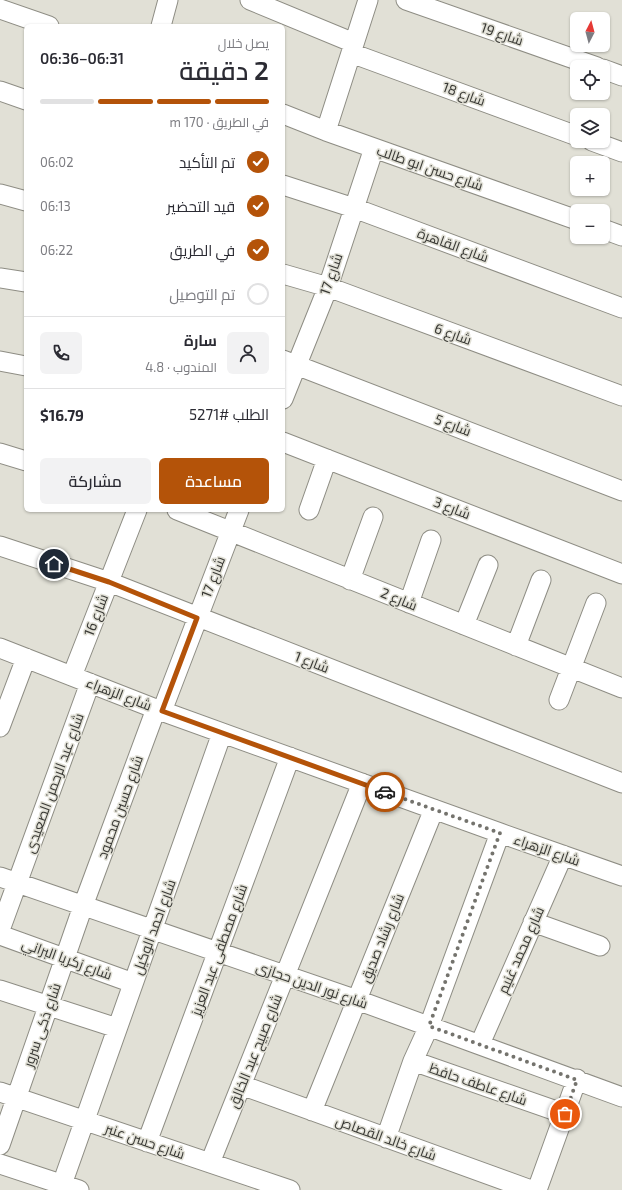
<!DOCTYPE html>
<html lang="ar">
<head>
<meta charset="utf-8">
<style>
  :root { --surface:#fff; --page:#f2f2f3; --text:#2b2b33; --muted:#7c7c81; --line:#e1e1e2; --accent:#b45309 }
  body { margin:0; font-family:"Exo 2",Cairo,sans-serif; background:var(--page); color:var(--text); direction:rtl; height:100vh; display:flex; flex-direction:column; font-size:15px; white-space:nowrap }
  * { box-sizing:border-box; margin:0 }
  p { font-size:13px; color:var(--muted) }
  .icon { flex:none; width:22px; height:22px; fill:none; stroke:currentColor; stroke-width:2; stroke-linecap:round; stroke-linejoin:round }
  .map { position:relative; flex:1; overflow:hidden; direction:ltr }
  .drawer { position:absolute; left:24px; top:24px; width:261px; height:488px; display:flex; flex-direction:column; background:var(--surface); border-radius:6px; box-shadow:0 1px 3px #0004; direction:rtl }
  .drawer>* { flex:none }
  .needle { width:26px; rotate:6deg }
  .fabs { position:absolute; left:570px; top:12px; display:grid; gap:8px }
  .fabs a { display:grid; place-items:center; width:40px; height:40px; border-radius:6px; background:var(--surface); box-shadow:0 1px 3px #0004; font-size:20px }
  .pin { position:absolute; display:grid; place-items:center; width:34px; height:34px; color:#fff; margin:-17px; border:2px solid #fff; border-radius:50%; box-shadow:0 1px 4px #0007 }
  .courier { position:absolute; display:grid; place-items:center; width:40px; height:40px; margin:-20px; border:3px solid #b45309; border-radius:50%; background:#fff; color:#222; box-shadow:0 1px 5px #0007 }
  .head em { font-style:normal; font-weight:600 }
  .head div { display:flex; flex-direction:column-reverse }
  .head { display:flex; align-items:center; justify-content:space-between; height:68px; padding:0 16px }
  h1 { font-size:26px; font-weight:600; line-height:30px }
  .bar { display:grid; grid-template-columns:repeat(4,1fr); gap:6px 4px; align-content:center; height:48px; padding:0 16px }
  .bar i { height:5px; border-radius:3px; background:var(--line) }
  .bar .selected { background:var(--accent) }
  .bar p { grid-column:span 4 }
  .line { display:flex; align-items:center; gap:10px; padding:0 16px; border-top:1px solid var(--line) }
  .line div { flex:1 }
  .round { display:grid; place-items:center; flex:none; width:42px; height:42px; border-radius:6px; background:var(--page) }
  ol { padding:0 16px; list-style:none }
  li { display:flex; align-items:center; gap:12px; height:44px }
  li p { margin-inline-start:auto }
  li .icon { padding:4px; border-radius:50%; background:var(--accent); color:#fff; stroke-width:4 }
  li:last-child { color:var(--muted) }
  li i { width:22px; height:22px; border:2px solid var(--line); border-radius:50% }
  .button { display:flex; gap:8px; margin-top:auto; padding:8px 16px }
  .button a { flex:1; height:46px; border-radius:6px; background:var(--accent); color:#fff; font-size:16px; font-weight:600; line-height:46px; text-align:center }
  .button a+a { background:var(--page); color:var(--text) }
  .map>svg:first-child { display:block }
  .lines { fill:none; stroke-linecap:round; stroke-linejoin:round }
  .street-casing { stroke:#8e8d84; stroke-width:21 }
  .street { stroke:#fff; stroke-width:19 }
  .done { stroke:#74736d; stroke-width:4; stroke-dasharray:0 7.2 }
  .route { stroke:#b45309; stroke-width:5 }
  .labels { text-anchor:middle; stroke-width:3; stroke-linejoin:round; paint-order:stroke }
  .street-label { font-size:14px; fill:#393935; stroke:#e1e0d6 }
</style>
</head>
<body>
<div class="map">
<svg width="622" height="1190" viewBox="0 0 622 1190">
  <rect width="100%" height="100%" fill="#e1e0d6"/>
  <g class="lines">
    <!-- street casing -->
    <g class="street-casing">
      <path id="street" d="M250,0l104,43
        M406,0l191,67
        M0,9l49,17
        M161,26l7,-26
        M351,53l226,83
        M603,69l19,7
        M0,91l26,9
        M283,114l43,17 251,89
        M326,131l42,-131
        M592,141l30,11
        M283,185l71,23 268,100
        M0,194l26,7
        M603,229l19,7
        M283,274l45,13 294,109
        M0,278l26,4
        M283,360l339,131
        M0,361l26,5
        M283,399l45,-112 46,-139
        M283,442l339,132
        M0,453l26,8
        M177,510l445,178
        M309,510l18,-51
        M0,546l109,36 513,201
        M350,580l23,-63
        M409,603l22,-63
        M464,625l24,-60
        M516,646l25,-66
        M0,648l156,61 344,124 122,43
        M72,676l65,-166
        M559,700l37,-97
        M162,711l77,-201
        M0,727l26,-69
        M0,877l357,123 265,97
        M533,922l67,24
        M0,930l90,-247
        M0,935l133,48
        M0,990l117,38
        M480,1044l83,-189
        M413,1061l152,53
        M241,1085l290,105
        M0,1092l290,98
        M312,1111l122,-302
        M386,1138l27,-77 16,-35 71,-193
        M147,1142l143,-385
        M0,1145l83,-239 73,-197
        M210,1163l152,-380
        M0,1164l79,26
        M60,1190l162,-457
        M537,1190l40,-111"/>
    </g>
    <!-- street -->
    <use href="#street" class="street"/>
  </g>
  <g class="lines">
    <!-- done -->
    <path class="done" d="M385,792l115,41 -71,193 148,54 -12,34"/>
    <!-- route -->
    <path class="route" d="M54,564l55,18 88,36 -35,93 223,81"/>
  </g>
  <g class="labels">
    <!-- street labels -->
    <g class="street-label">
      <text transform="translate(502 34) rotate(19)" y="5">شارع 19</text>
      <text transform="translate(464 94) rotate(20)" y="5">شارع 18</text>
      <text transform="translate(430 168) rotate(19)" y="5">شارع حسن ابو طالب</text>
      <text transform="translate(453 245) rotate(20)" y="5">شارع القاهرة</text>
      <text transform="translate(331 274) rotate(-71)" y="5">شارع 17</text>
      <text transform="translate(453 334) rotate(20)" y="5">شارع 6</text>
      <text transform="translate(453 425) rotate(21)" y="5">شارع 5</text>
      <text transform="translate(452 508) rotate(21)" y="5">شارع 3</text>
      <text transform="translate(213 577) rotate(-69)" y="5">شارع 17</text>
      <text transform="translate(399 599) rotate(22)" y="5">شارع 2</text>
      <text transform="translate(96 615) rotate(-69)" y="5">شارع 16</text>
      <text transform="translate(312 662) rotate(21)" y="5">شارع 1</text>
      <text transform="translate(119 694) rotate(21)" y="5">شارع الزهراء</text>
      <text transform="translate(54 783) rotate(-70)" y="5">شارع عبد الرحمن الصعيدى</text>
      <text transform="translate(120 807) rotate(-70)" y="5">شارع حسين محمود</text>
      <text transform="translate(547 850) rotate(19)" y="5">شارع الزهراء</text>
      <text transform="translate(154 927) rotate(-70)" y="5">شارع احمد الوكيل</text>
      <text transform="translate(382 938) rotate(-68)" y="5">شارع رشاد صديق</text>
      <text transform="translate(219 950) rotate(-70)" y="5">شارع مصطفى عبد العزيز</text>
      <text transform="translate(521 950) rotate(-66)" y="5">شارع محمد غنيم</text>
      <text transform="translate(67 959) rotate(20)" y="5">شارع زكريا البراني</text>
      <text transform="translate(312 985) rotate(19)" y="5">شارع نور الدين حجازى</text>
      <text transform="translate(42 1025) rotate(-71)" y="5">شارع ذكى سرور</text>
      <text transform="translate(255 1051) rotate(-68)" y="5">شارع صبيح عبد الخالق</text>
      <text transform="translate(478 1084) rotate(19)" y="5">شارع عاطف حافظ</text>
      <text transform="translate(386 1138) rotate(20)" y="5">شارع خالد القصاص</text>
      <text transform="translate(145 1141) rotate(19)" y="5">شارع حسن عنبر</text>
    </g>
  </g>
</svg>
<div class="fabs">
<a><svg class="needle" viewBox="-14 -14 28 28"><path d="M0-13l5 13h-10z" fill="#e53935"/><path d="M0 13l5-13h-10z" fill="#7c7c81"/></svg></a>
<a><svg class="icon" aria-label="locate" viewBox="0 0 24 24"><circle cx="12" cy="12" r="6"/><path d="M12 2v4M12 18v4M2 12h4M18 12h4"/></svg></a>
<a><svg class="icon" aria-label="layers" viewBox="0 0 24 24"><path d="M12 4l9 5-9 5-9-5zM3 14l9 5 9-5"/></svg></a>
<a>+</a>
<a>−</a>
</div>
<div class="pin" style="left:565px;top:1114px;background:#ea580c"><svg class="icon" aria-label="bag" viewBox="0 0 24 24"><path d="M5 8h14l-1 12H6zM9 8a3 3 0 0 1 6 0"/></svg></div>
<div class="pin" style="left:54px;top:564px;background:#1f2937"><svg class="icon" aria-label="home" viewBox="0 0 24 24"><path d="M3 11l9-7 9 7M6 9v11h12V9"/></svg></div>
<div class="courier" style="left:385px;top:792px"><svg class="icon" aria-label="car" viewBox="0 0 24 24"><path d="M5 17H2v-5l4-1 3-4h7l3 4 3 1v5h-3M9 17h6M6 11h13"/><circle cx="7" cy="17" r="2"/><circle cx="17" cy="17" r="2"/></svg></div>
<section class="drawer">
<div class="head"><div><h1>2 دقيقة</h1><p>يصل خلال</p></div><em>06:31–06:36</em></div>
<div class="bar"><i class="selected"></i><i class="selected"></i><i class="selected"></i><i></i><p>في الطريق · 170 m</p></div>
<ol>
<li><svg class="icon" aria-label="check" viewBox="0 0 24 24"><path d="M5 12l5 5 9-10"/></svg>تم التأكيد<p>06:02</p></li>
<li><svg class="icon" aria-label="check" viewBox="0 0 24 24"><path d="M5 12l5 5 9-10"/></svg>قيد التحضير<p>06:13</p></li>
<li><svg class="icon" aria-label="check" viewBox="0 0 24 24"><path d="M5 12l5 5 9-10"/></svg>في الطريق<p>06:22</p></li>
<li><i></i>تم التوصيل</li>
</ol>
<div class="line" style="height:72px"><a class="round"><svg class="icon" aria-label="person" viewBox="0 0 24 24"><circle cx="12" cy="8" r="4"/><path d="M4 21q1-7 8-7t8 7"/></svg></a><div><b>سارة</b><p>المندوب · 4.8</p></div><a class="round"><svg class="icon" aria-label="phone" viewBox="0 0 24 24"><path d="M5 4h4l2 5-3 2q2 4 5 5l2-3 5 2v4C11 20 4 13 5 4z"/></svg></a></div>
<div class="line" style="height:52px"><div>الطلب #5271</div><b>$16.79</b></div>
<div class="button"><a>مساعدة</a><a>مشاركة</a></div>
</section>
</div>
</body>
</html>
